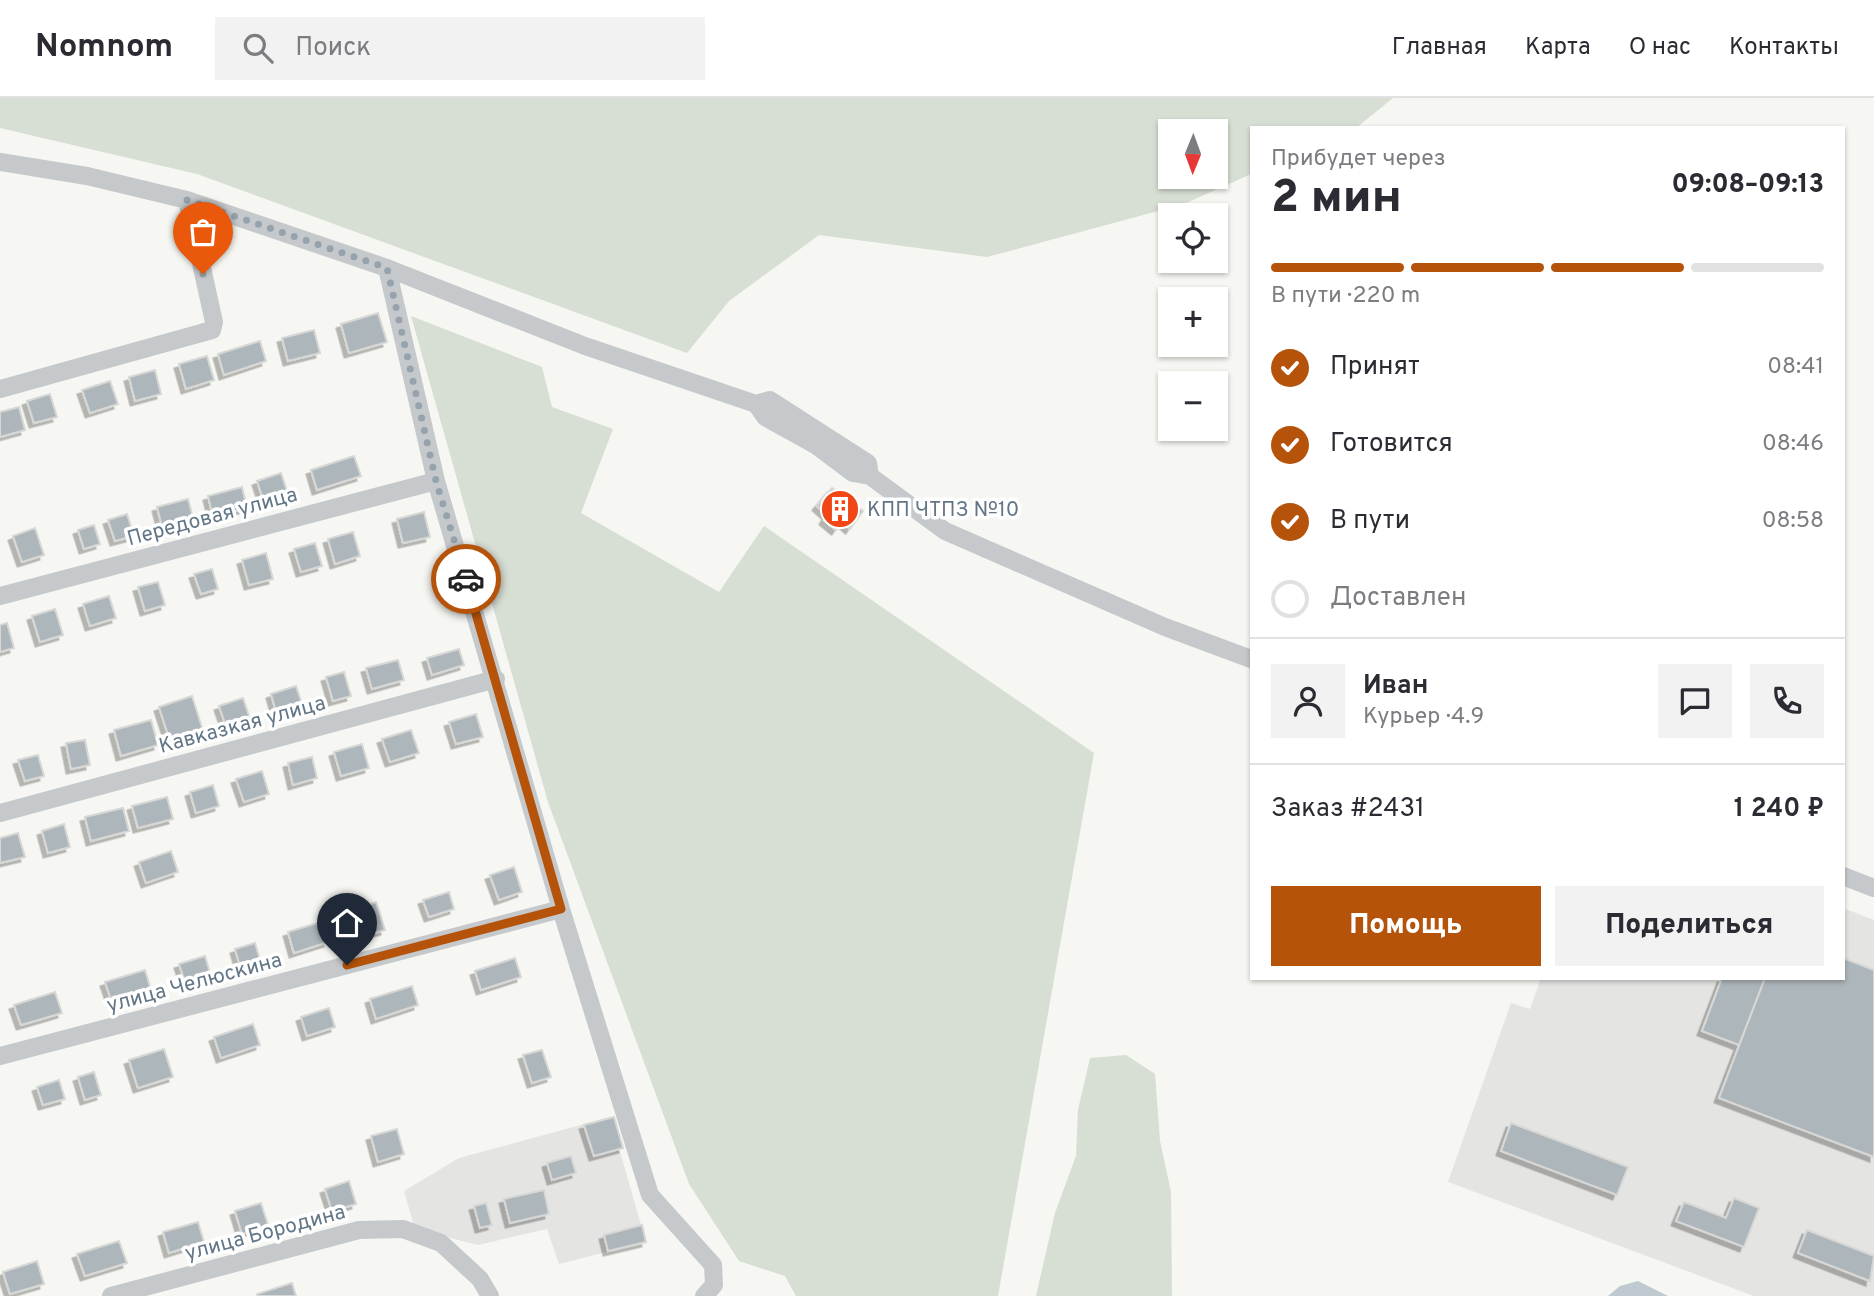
<!DOCTYPE html>
<html lang="ru">
<head>
<meta charset="utf-8">
<style>
  :root { --surface:#fff; --page:#f2f2f3; --text:#2b2b33; --muted:#7c7c81; --line:#e1e1e2; --accent:#b45309 }
  body { margin:0; font-family:Overpass,sans-serif; background:var(--page); color:var(--text); height:100vh; display:flex; flex-direction:column; font-size:26px; white-space:nowrap }
  * { box-sizing:border-box; margin:0 }
  p { font-size:23px; color:var(--muted) }
  .icon { flex:none; width:38px; height:38px; fill:none; stroke:currentColor; stroke-width:2; stroke-linecap:round; stroke-linejoin:round }
  .map { position:relative; flex:1; overflow:hidden }
  .details { position:absolute; left:1250px; top:28px; width:595px; height:854px; display:flex; flex-direction:column; background:var(--surface); border-radius:0px; box-shadow:0 2px 5px #0004 }
  .details>* { flex:none }
  .needle { width:46px; rotate:181deg }
  .controls { position:absolute; left:1158px; top:21px; display:grid; gap:14px }
  .controls a { display:grid; place-items:center; width:70px; height:70px; border-radius:0px; background:var(--surface); box-shadow:0 2px 5px #0004; font-size:35px }
  .pin { position:absolute; display:grid; place-items:center; width:60px; height:60px; color:#fff; margin:-72px -30px; border-radius:50% 50% 50% 0; rotate:-45deg; box-shadow:0 0 7px #0007 }
  .pin .icon { rotate:45deg }
  .courier { position:absolute; display:grid; place-items:center; width:70px; height:70px; margin:-35px; border:5px solid #b45309; border-radius:50%; background:#fff; color:#222; box-shadow:0 2px 9px #0007 }
  .summary em { font-style:normal; font-weight:800 }
  .summary div { display:flex; flex-direction:column-reverse }
  .summary { display:flex; align-items:center; justify-content:space-between; height:119px; padding:0 21px }
  h1 { font-size:46px; font-weight:800; line-height:52px }
  .bar { display:grid; grid-template-columns:repeat(4,1fr); gap:10px 7px; align-content:center; height:84px; padding:0 21px }
  .bar i { height:9px; border-radius:5px; background:var(--line) }
  .bar .on { background:var(--accent) }
  .bar p { grid-column:span 4 }
  .line { display:flex; align-items:center; gap:18px; padding:0 21px; border-top:2px solid var(--line) }
  .line div { flex:1 }
  .round { display:grid; place-items:center; flex:none; width:74px; height:74px; border-radius:0px; background:var(--page) }
  ol { padding:0 21px; list-style:none }
  li { display:flex; align-items:center; gap:21px; height:77px }
  li p { margin-inline-start:auto }
  li .icon { padding:7px; border-radius:50%; background:var(--accent); color:#fff; stroke-width:4 }
  li:last-child { color:var(--muted) }
  li i { width:38px; height:38px; border:4px solid var(--line); border-radius:50% }
  .button { display:flex; gap:14px; margin-top:auto; padding:14px 21px }
  .button a { flex:1; height:80px; border-radius:0px; background:var(--accent); color:#fff; font-size:28px; font-weight:800; line-height:80px; text-align:center }
  .button a+a { background:var(--page); color:var(--text) }
  header { display:flex; align-items:center; gap:42px; box-sizing:border-box; height:98px; padding:0 35px; background:var(--surface); border-bottom:2px solid var(--line) }
  header strong { font-size:33px }
  nav { display:flex; gap:38px; margin-inline-start:auto; font-size:24px }
  .search { width:490px; height:63px; background:var(--page); display:flex; align-items:center; gap:18px; box-sizing:border-box; padding:0 24px; border-radius:0px; color:var(--muted); font-size:26px }
  .map>svg:first-child { display:block }
  .built { fill:#e4e5e3 }
  .green { fill:#d7ded3; fill-rule:evenodd }
  .water { fill:#becacf }
  .building { fill:#adb6bb; stroke:#d7d7d5; stroke-width:2; filter:url(#shadow) }
  .lines { fill:none; stroke-linecap:round; stroke-linejoin:round }
  .minor { stroke:#c5c9cc; stroke-width:18 }
  .done { stroke:#96a3ac; stroke-width:7; stroke-dasharray:0 12.6 }
  .route { stroke:#b45309; stroke-width:9 }
  .labels { text-anchor:middle; stroke-width:7; stroke-linejoin:round; paint-order:stroke }
  .poi-label { font-size:21px; fill:#627686; stroke:#fff; text-anchor:start }
  .street-label { font-size:21px; fill:#627686; stroke:#fff }
</style>
</head>
<body>
<header>
<strong>Nomnom</strong>
<div class="search"><svg class="icon" aria-label="search" viewBox="0 0 24 24"><circle cx="10" cy="10" r="6"/><path d="M15 15l6 6"/></svg>Поиск</div>
<nav><a>Главная</a><a>Карта</a><a>О нас</a><a>Контакты</a></nav>
</header>
<div class="map">
<svg width="1874" height="1198" viewBox="0 0 1874 1198">
  <defs>
    <filter id="shadow"><feDropShadow dx="-4.5" dy="4.5" stdDeviation="0" flood-color="#0004"/></filter>
  </defs>
  <rect width="100%" height="100%" fill="#f6f6f2"/>
  <!-- built -->
  <path class="built" d="M1843,810l31,12v376h-120l-306,-114 63,-179 19,6 11,-31h302z
    M610,1019l36,125 -87,22 -12,-35 -69,16 -63,-16 -11,-38 55,-33z"/>
  <!-- green -->
  <path class="green" d="M0,0h1393l-37,30h-105v46l-67,30 -197,53 -168,-22 -90,66 -42,52 -490,-179 -197,-46zM1171,33h45v46h-45z
    M411,218l131,51 10,40 61,22 -32,84 138,79 45,-66 330,227 -96,543h-202l-11,-20 -46,-15 -50,-77 -141,-382z
    M1126,957l29,19 5,67 11,51 1,104h-136l19,-83 21,-57 2,-46 12,-52z"/>
  <!-- water -->
  <path class="water" d="M1638,1183l30,15h-60l12,-10z"/>
  <!-- building -->
  <path class="building" d="M378,215l9,29 -38,11 -8,-29z
    M314,232l6,23 -32,8 -6,-23z
    M260,243l6,20 -42,14 -6,-21z
    M207,258l7,24 -28,9 -7,-25z
    M155,272l6,24 -26,7 -6,-24z
    M110,283l8,23 -28,9 -8,-23z
    M50,296l7,23 -23,6 -7,-22z
    M19,309l6,23 -25,7v-25z
    M354,358l7,20 -44,14 -6,-20z
    M281,375l8,24 -24,8 -8,-24z
    M242,389l5,21 -34,9 -5,-21z
    M832,390l31,23 -13,18 -8,-7 -6,8 -12,-10 3,-5 -10,-9z
    M188,401l6,22 -31,9 -6,-23z
    M424,414l6,25 -27,6 -6,-24z
    M127,416l7,22 -19,5 -7,-21z
    M94,427l6,19 -16,5 -6,-19z
    M35,430l9,27 -22,7 -9,-26z
    M353,434l7,24 -25,8 -7,-25z
    M315,445l7,23 -21,6 -7,-23z
    M266,455l7,26 -24,6 -7,-25z
    M212,471l6,20 -17,5 -7,-20z
    M158,484l7,23 -20,6 -7,-24z
    M109,498l7,22 -26,8 -7,-22z
    M55,511l8,26 -23,7 -8,-26z
    M7,525l7,25 -14,4v-27z
    M459,551l5,16 -32,10 -5,-17z
    M398,562l6,20 -32,9 -6,-21z
    M344,574l7,24 -18,5 -7,-24z
    M296,588l7,21 -26,8 -6,-21z
    M192,598l13,41 -33,10 -13,-40z
    M243,600l8,24 -24,7 -8,-23z
    M476,616l7,23 -27,7 -7,-22z
    M151,622l7,25 -37,11 -7,-26z
    M411,632l8,23 -29,9 -8,-23z
    M85,642l5,25 -19,4 -5,-26z
    M362,646l7,24 -28,8 -7,-24z
    M38,657l6,21 -19,5 -7,-21z
    M312,659l5,21 -24,7 -5,-22z
    M262,673l7,23 -25,8 -8,-23z
    M213,687l6,21 -23,7 -6,-21z
    M167,699l6,22 -35,9 -6,-22z
    M123,710l6,23 -38,10 -6,-24z
    M64,726l6,23 -22,6 -6,-22z
    M18,735l7,24 -25,6v-25z
    M171,753l7,21 -32,11 -7,-21z
    M514,769l8,25 -23,8 -9,-25z
    M449,794l5,17 -25,8 -6,-17z
    M376,804l9,28 -17,5 -9,-27z
    M321,824l7,20 -34,11 -6,-21z
    M255,845l5,17 -20,6 -5,-17z
    M205,858l5,17 -25,9 -6,-18z
    M515,860l6,19 -40,13 -6,-19z
    M1843,860l31,12v187l-155,-59 46,-120h78z
    M145,872l6,20 -39,12 -7,-20z
    M1722,880h43l-26,67 -37,-14z
    M412,888l6,19 -42,14 -6,-20z
    M55,894l7,21 -41,12 -7,-20z
    M329,910l6,19 -28,9 -6,-19z
    M253,926l7,21 -39,13 -7,-21z
    M164,951l9,28 -35,11 -9,-28z
    M542,952l9,27 -19,6 -9,-28z
    M94,974l7,23 -16,5 -7,-23z
    M59,982l6,19 -22,6 -6,-18z
    M614,1019l9,31 -29,8 -10,-31z
    M1511,1025l117,44 -11,28 -116,-44z
    M397,1031l7,25 -26,8 -7,-26z
    M571,1058l5,17 -24,7 -5,-17z
    M349,1083l7,23 -24,7 -7,-22z
    M544,1092l5,24 -39,9 -6,-24z
    M1734,1100l25,10 -15,39 -68,-26 8,-19 42,16z
    M261,1105l7,22 -26,9 -7,-23z
    M486,1105l6,22 -12,3 -6,-22z
    M198,1124l6,20 -35,11 -6,-21z
    M642,1127l4,17 -38,9 -4,-16z
    M1807,1132l67,26 -4,25 -72,-28z
    M119,1143l8,22 -42,13 -8,-22z
    M37,1163l7,23 -34,10 -7,-22z
    M292,1185l4,13h-38l-1,-2z"/>
  <g class="lines">
    <!-- minor -->
    <path class="minor" d="M0,64l87,14 100,24 200,68 198,78 171,58
      M387,170l49,213 125,428 89,286 63,70 1,20 -10,11
      M0,291l212,-59 2,-8 -27,-122
      M770,302l98,63 2,13 -17,-3 -36,-27 -52,-29 -9,-13z
      M870,378l75,55 220,96 86,32
      M0,498l436,-115
      M0,715l496,-134
      M1843,778l31,12
      M0,958l561,-147
      M111,1198l248,-66 44,-1 38,14 39,36 10,17"/>
  </g>
  <g class="lines">
    <!-- done -->
    <path class="done" d="M203,176l-16,-74 200,68 49,213 30,98"/>
    <!-- route -->
    <path class="route" d="M347,867l214,-56 -95,-330"/>
  </g>
  <!-- icons -->
  <defs>
    <g id="building-disc" transform="scale(2.0125)"><circle r="9.5" fill="#f14716" stroke="#fff"/><path d="M-4-6H4V6H1V3H-1V6H-4ZM-2.5-4.3h1.7v1.8h-1.7ZM.8-4.3h1.7v1.8H.8ZM-2.5-1h1.7V.8h-1.7ZM.8-1h1.7V.8H.8Z" fill="#fff"/></g>
  </defs>
  <g fill-rule="evenodd">
    <use href="#building-disc" x="840" y="411"/>
  </g>
  <g class="labels">
    <!-- poi labels -->
    <g class="poi-label">
      <text x="867" y="418">КПП ЧТПЗ №10</text>
    </g>
    <!-- street labels -->
    <g class="street-label">
      <text transform="translate(212 418) rotate(-15)" y="7">Передовая улица</text>
      <text transform="translate(242 626) rotate(-15)" y="7">Кавказкая улица</text>
      <text transform="translate(194 884) rotate(-15)" y="7">улица Челюскина</text>
      <text transform="translate(265 1134) rotate(-15)" y="7">улица Бородина</text>
    </g>
  </g>
</svg>
<div class="controls">
<a><svg class="needle" viewBox="-14 -14 28 28"><path d="M0-13l5 13h-10z" fill="#e53935"/><path d="M0 13l5-13h-10z" fill="#7c7c81"/></svg></a>
<a><svg class="icon" aria-label="locate" viewBox="0 0 24 24"><circle cx="12" cy="12" r="6"/><path d="M12 2v4M12 18v4M2 12h4M18 12h4"/></svg></a>
<a>+</a>
<a>−</a>
</div>
<div class="pin" style="left:203px;top:176px;background:#ea580c"><svg class="icon" aria-label="bag" viewBox="0 0 24 24"><path d="M5 8h14l-1 12H6zM9 8a3 3 0 0 1 6 0"/></svg></div>
<div class="pin" style="left:347px;top:867px;background:#1f2937"><svg class="icon" aria-label="home" viewBox="0 0 24 24"><path d="M3 11l9-7 9 7M6 9v11h12V9"/></svg></div>
<div class="courier" style="left:466px;top:481px"><svg class="icon" aria-label="car" viewBox="0 0 24 24"><path d="M5 17H2v-5l4-1 3-4h7l3 4 3 1v5h-3M9 17h6M6 11h13"/><circle cx="7" cy="17" r="2"/><circle cx="17" cy="17" r="2"/></svg></div>
<section class="details">
<div class="summary"><div><h1>2 мин</h1><p>Прибудет через</p></div><em>09:08–09:13</em></div>
<div class="bar"><i class="on"></i><i class="on"></i><i class="on"></i><i></i><p>В пути · 220 m</p></div>
<ol>
<li><svg class="icon" aria-label="check" viewBox="0 0 24 24"><path d="M5 12l5 5 9-10"/></svg>Принят<p>08:41</p></li>
<li><svg class="icon" aria-label="check" viewBox="0 0 24 24"><path d="M5 12l5 5 9-10"/></svg>Готовится<p>08:46</p></li>
<li><svg class="icon" aria-label="check" viewBox="0 0 24 24"><path d="M5 12l5 5 9-10"/></svg>В пути<p>08:58</p></li>
<li><i></i>Доставлен</li>
</ol>
<div class="line" style="height:126px"><a class="round"><svg class="icon" aria-label="person" viewBox="0 0 24 24"><circle cx="12" cy="8" r="4"/><path d="M4 21q1-7 8-7t8 7"/></svg></a><div><b>Иван</b><p>Курьер · 4.9</p></div><a class="round"><svg class="icon" aria-label="chat" viewBox="0 0 24 24"><path d="M4 5h16v11H9l-5 4z"/></svg></a><a class="round"><svg class="icon" aria-label="phone" viewBox="0 0 24 24"><path d="M5 4h4l2 5-3 2q2 4 5 5l2-3 5 2v4C11 20 4 13 5 4z"/></svg></a></div>
<div class="line" style="height:91px"><div>Заказ #2431</div><b>1 240 ₽</b></div>
<div class="button"><a>Помощь</a><a>Поделиться</a></div>
</section>
</div>
</body>
</html>
